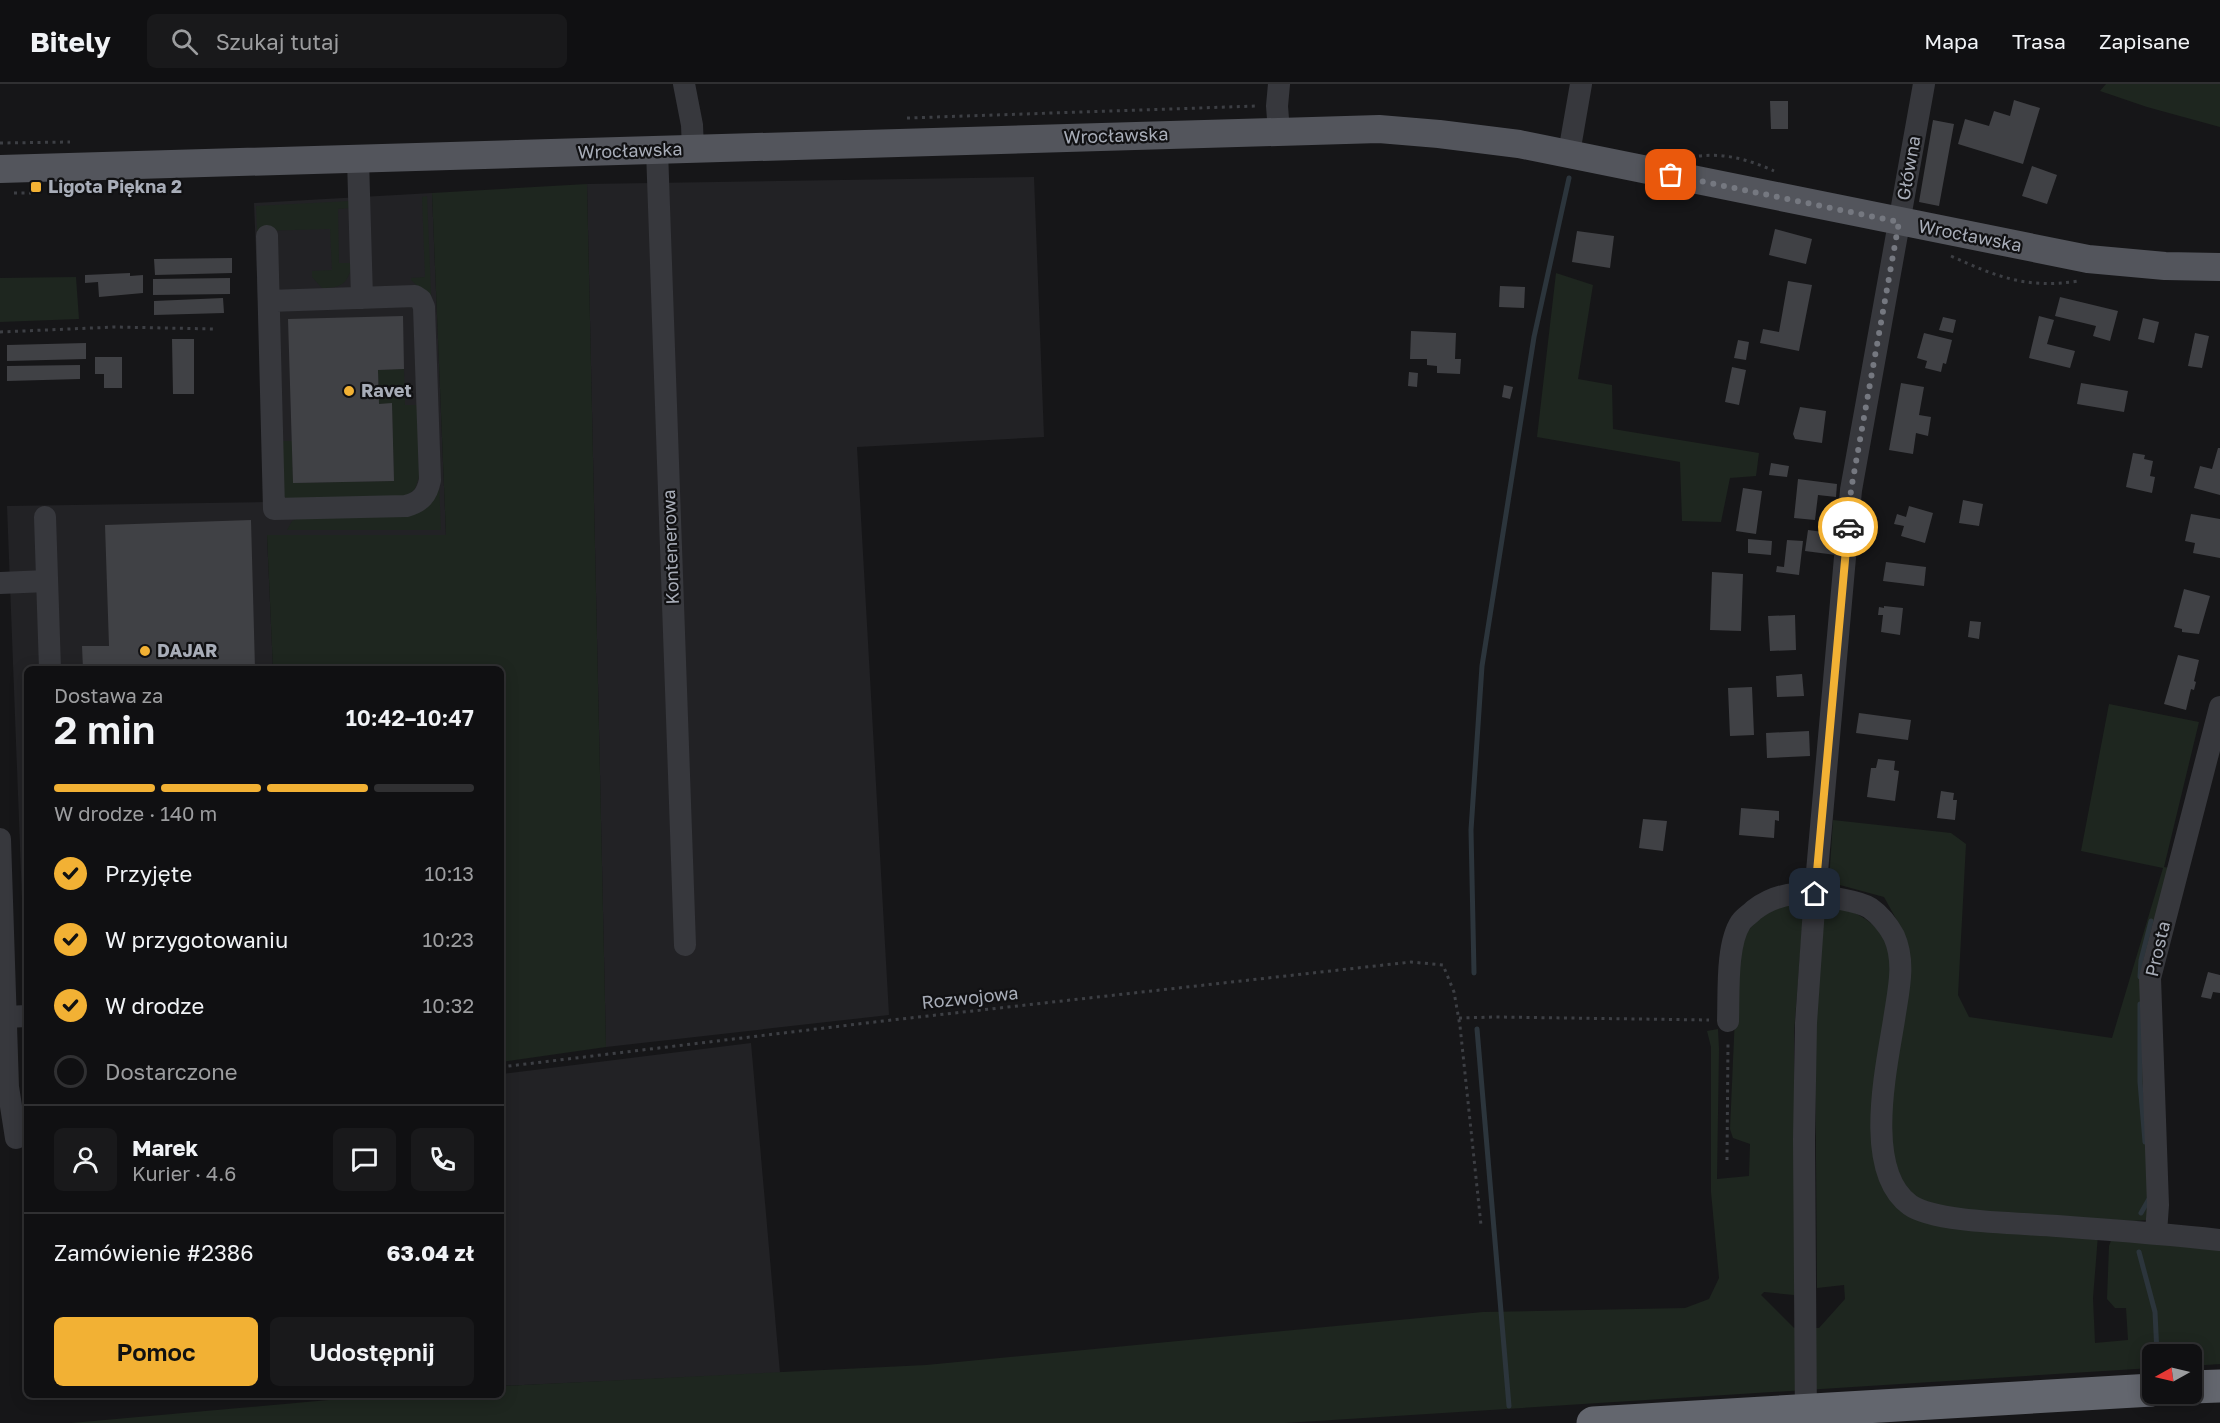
<!DOCTYPE html>
<html lang="pl">
<head>
<meta charset="utf-8">
<style>
  :root { --surface:#101012; --page:#19191b; --text:#f1f3f6; --muted:#9c9d9f; --line:#303032; --accent:#f2b134 }
  body { margin:0; font-family:"Golos Text",sans-serif; background:var(--page); color:var(--text); height:100vh; display:flex; flex-direction:column; font-size:22px; white-space:nowrap }
  * { box-sizing:border-box; margin:0 }
  p { font-size:20px; color:var(--muted) }
  .icon { flex:none; width:33px; height:33px; fill:none; stroke:currentColor; stroke-width:2; stroke-linecap:round; stroke-linejoin:round }
  .map { position:relative; flex:1; overflow:hidden }
  .side { position:absolute; left:24px; top:582px; width:480px; height:732px; display:flex; flex-direction:column; background:var(--surface); border-radius:9px; box-shadow:0 3px 15px #0003,0 0 0 2px var(--line) }
  .side>* { flex:none }
  .needle { width:39px; rotate:262deg }
  .tools { position:absolute; left:2142px; top:1260px; display:grid; gap:12px }
  .tools a { display:grid; place-items:center; width:60px; height:60px; border-radius:9px; background:var(--surface); box-shadow:0 3px 15px #0003,0 0 0 2px var(--line); font-size:30px }
  .pin { position:absolute; display:grid; place-items:center; width:51px; height:51px; color:#fff; margin:-26px; border-radius:12px; box-shadow:0 3px 9px #0006 }
  .courier { position:absolute; display:grid; place-items:center; width:60px; height:60px; margin:-30px; border:4px solid #f2b134; border-radius:50%; background:#fff; color:#222; box-shadow:0 2px 8px #0007 }
  .summary em { font-style:normal; font-weight:600 }
  .summary div { display:flex; flex-direction:column-reverse }
  .summary { display:flex; align-items:center; justify-content:space-between; height:102px; padding:0 30px }
  h1 { font-size:39px; font-weight:600; line-height:45px }
  .bar { display:grid; grid-template-columns:repeat(4,1fr); gap:9px 6px; align-content:center; height:72px; padding:0 30px }
  .bar i { height:8px; border-radius:4px; background:var(--line) }
  .bar .current { background:var(--accent) }
  .bar p { grid-column:span 4 }
  .line { display:flex; align-items:center; gap:15px; padding:0 30px; border-top:2px solid var(--line) }
  .line div { flex:1 }
  .round { display:grid; place-items:center; flex:none; width:63px; height:63px; border-radius:9px; background:var(--page) }
  ol { padding:0 30px; list-style:none }
  li { display:flex; align-items:center; gap:18px; height:66px }
  li p { margin-inline-start:auto }
  li .icon { padding:6px; border-radius:50%; background:var(--accent); color:#111; stroke-width:4 }
  li:last-child { color:var(--muted) }
  li i { width:33px; height:33px; border:3px solid var(--line); border-radius:50% }
  .action { display:flex; gap:12px; margin-top:auto; padding:12px 30px }
  .action a { flex:1; height:69px; border-radius:9px; background:var(--accent); color:#111; font-size:24px; font-weight:600; line-height:69px; text-align:center }
  .action a+a { background:var(--page); color:var(--text) }
  header { display:flex; align-items:center; gap:36px; box-sizing:border-box; height:84px; padding:0 30px; background:var(--surface); border-bottom:2px solid var(--line) }
  header strong { font-size:28px }
  nav { display:flex; gap:33px; margin-inline-start:auto; font-size:21px }
  .search { width:420px; height:54px; background:var(--page); display:flex; align-items:center; gap:15px; box-sizing:border-box; padding:0 21px; border-radius:9px; color:var(--muted); font-size:22px }
  .map>svg:first-child { display:block }
  .built { fill:#222225 }
  .green { fill:#1e261f }
  .lines { fill:none; stroke-linecap:round; stroke-linejoin:round }
  .stream { stroke:#2c353c; stroke-width:5 }
  .building { fill:#404145 }
  .path { stroke:#3d3f44; stroke-width:3; stroke-dasharray:3 4.5; stroke-linecap:butt }
  .minor { stroke:#37383d; stroke-width:22 }
  .major { stroke:#53555c; stroke-width:28 }
  .highway { stroke:#63666e; stroke-width:33 }
  .done { stroke:#757880; stroke-width:6; stroke-dasharray:0 10.8 }
  .route { stroke:#f2b134; stroke-width:8 }
  .poi-dot { fill:#f2b134; stroke:#111113; stroke-width:2 }
  .labels { text-anchor:middle; stroke-width:4.5; stroke-linejoin:round; paint-order:stroke }
  .street-label { font-size:18px; fill:#a8adb8; stroke:#111113 }
  .poi-label { font-size:18px; font-weight:bold; fill:#a8adb8; stroke:#111113; text-anchor:start }
</style>
</head>
<body>
<header>
<strong>Bitely</strong>
<div class="search"><svg class="icon" aria-label="search" viewBox="0 0 24 24"><circle cx="10" cy="10" r="6"/><path d="M15 15l6 6"/></svg>Szukaj tutaj</div>
<nav><a>Mapa</a><a>Trasa</a><a>Zapisane</a></nav>
</header>
<div class="map">
<svg width="2220" height="1339" viewBox="0 0 2220 1339">
  <rect width="100%" height="100%" fill="#161618"/>
  <!-- built -->
  <path class="built" d="M1034,93l10,260 -187,10 32,568 -283,32 -19,-863z
    M432,109l14,342h-179l6,134h-246v361l-20,-524 259,-4 -12,-299z
    M751,959l29,330 -279,13v-312z"/>
  <!-- green -->
  <path class="green" d="M2106,0h114v43l-73,-20 -47,-16z
    M587,100l19,863 -105,15v-393h-228l-6,-134h179l-14,-342z
    M427,112l14,334h-154l5,-9 9,-4 121,-6v-221l-11,-10v-2l14,-1 -3,-80z
    M351,117v7l-13,1 1,54h14c-6,20 -9,25 -31,25l-10,-11v-6l20,-1 -2,-41 -73,2 -1,-25z
    M1556,189l37,12 -15,94 34,6 1,44 146,24 -3,23 -26,2 -9,44 -39,-1 -2,-59 -143,-25z
    M76,193l3,42 -79,3v-44z
    M404,285l1,36h13l1,72 -4,12 -11,9h-118l-3,-3 -4,-54h13l1,42 101,-2 -2,-77h-13l-1,-34z
    M2109,620l90,18 -35,145 5,1 -23,91 4,261 -18,1 -182,-11 -32,-11 -16,-14 -12,-26v-69l15,-155 -21,-38 -55,-15 4,-62 118,13 15,11 -8,151 11,22 143,21 51,-170 -82,-17z
    M1792,819l10,7 1,6 -9,117v262l-30,-3 -3,3 33,33h25l26,-29 -1,-14 -27,3 -2,-258 9,-120 9,-6c29,10 47,21 61,49l-17,138 29,117 192,27 -5,63 2,45 33,-3 -2,-32h-11l-8,-9 2,-53 3,-8 108,7v119l-28,2v-12h-40v14l-867,55h-1214l313,-28h117v-9l425,-21 557,-53 202,-4 24,-9 10,-21 -8,-86v-145l-4,-16 11,-2 1,20 -2,130 32,-3 1,-32 -17,-6 -3,-9 8,-182 22,-34z"/>
  <g class="lines">
    <!-- stream -->
    <path class="stream" d="M1474,889l-3,-143 11,-164 52,-329 35,-159
      M2140,893l1,-17 10,-39
      M2140,920v78l5,60
      M1477,945l32,377
      M2141,1129l8,-14
      M2139,1168l16,60 2,42"/>
  </g>
  <!-- building -->
  <path class="building" d="M2014,16l26,8 -17,56 -65,-20 7,-25 24,7 5,-15 16,5z
    M1770,17h18v28h-17z
    M1933,36l21,4 -15,82 -20,-4z
    M2032,82l25,9 -10,29 -25,-8z
    M1775,145l37,10 -6,25 -37,-9z
    M1577,147l37,5 -4,32 -38,-6z
    M232,174v15l-77,2 -1,-16z
    M130,189v3l13,-1v18l-44,4 -1,-15 -13,1v-8z
    M230,194v16l-77,1v-16z
    M1788,197l24,4 -13,66 -39,-8 3,-14 16,3z
    M1500,202l25,1 -1,21 -25,-1z
    M2060,213l58,14 -8,30 -17,-5 3,-10 -41,-10z
    M223,214l1,15 -70,2v-14z
    M403,232l1,53 -26,1 1,34 13,-1 2,78 -101,2 -5,-164z
    M2039,232l15,4 -7,24 28,7 -5,17 -41,-10z
    M1943,233l13,3 -3,13 -14,-3z
    M2143,234l16,4 -5,21 -16,-4z
    M1411,247l45,2 -1,26h6l-1,15 -23,-1v-7l-10,-1v-6h-17z
    M1924,249l28,7 -6,24 -3,-1 -2,9 -16,-4 2,-7 -10,-3z
    M2195,249l14,3 -7,32 -14,-2z
    M172,255h22v55h-21z
    M1738,256l11,2 -3,18 -12,-2z
    M86,259v16l-79,2v-16z
    M95,273h27v31h-18v-14h-9z
    M80,281v14l-73,2v-15z
    M1732,283l14,3 -7,35 -14,-3z
    M1409,288l9,1 -1,14 -9,-1z
    M1901,299l23,4 -5,28 12,2 -3,19 -12,-3 -3,21 -24,-4z
    M2081,299l47,8 -4,21 -47,-8z
    M1504,301l9,2 -3,12 -8,-2z
    M1800,323l26,4 -4,32 -27,-4 -2,-5z
    M2218,364h2v47l-26,-7 6,-22 12,3z
    M2133,369l12,2 -1,4 9,2 -3,15 5,1 -3,16 -26,-6z
    M1771,379l18,3 -2,11 -18,-2z
    M1798,395l39,5 -1,13 -18,-2 -3,25 -21,-2z
    M1743,404l19,3 -6,43 -20,-3z
    M1963,416l20,4 -4,22 -20,-3z
    M1909,422l24,7 -8,30 -24,-7 3,-10 -10,-2 3,-10 9,3z
    M2191,430l29,5v39l-27,-5 2,-10 -10,-2z
    M251,436l4,149h-172l-1,-23h27l-4,-121z
    M1808,446l31,4 -3,21 -31,-4z
    M1748,455l24,2 -1,14 -23,-2z
    M1787,456l16,1 -4,34 -23,-3 1,-6 7,1z
    M1886,478l40,5 -2,19 -41,-5z
    M1712,488l31,2 -2,57 -31,-1z
    M2184,505l26,7 -11,38 -17,-2v-3l-8,-2z
    M1884,522l19,2 -3,27 -19,-3 2,-17h-5l1,-8 5,1z
    M1795,531l1,35 -26,1 -2,-35z
    M1970,537l11,1 -2,17 -11,-2z
    M2178,571l21,5 -5,21 2,1 -2,8 -3,-1 -5,21 -22,-6z
    M1802,590l2,22 -27,1 -1,-21z
    M1752,603l2,48 -24,1 -2,-48z
    M1859,629l52,7 -3,20 -52,-7z
    M1809,647l1,25 -43,2 -1,-25z
    M1878,675l17,2 -1,9 5,1 -4,30 -28,-4 4,-29h5z
    M1941,707l13,2 -1,7h4l-2,20 -18,-2z
    M1741,724l38,3v10l-4,-1 -1,18 -35,-3z
    M1643,735l24,2 -4,30 -24,-3z
    M2208,888l12,3v18l-7,-1 -2,7 -10,-2z"/>
  <g class="lines">
    <!-- path -->
    <path class="path" d="M907,34l350,-12
      M0,59l70,-1
      M1699,72c27,-3 51,4 75,15
      M14,109h17
      M1951,172c46,21 76,33 127,25
      M0,248l115,-5 100,2
      M1459,934l37,-1 213,3
      M501,983l382,-46 528,-59 32,3 11,27 6,34 21,199
      M1727,1076l1,-119"/>
    <!-- minor -->
    <path class="minor" d="M684,0l8,41 1,24
      M1279,0l-2,22 2,26
      M657,66l28,795
      M1569,69l12,-69
      M358,75l4,139
      M267,152l7,273 132,-3c15,-4 21,-11 24,-26l-6,-173 -3,-7 -6,-4 -146,5
      M45,433l5,152
      M0,499l47,-2
      M0,755l8,248 8,51
      M6,933l21,-1
      M1728,937c1,-27 -2,-77 13,-99 3,-4 9,-8 13,-12 28,-21 54,-18 86,-11 10,2 22,4 30,9 10,7 18,17 24,28 12,27 4,56 0,84 -8,50 -31,151 16,185 25,18 114,18 147,21 55,4 109,8 163,14
      M2156,1149l2,-28 -8,-227 70,-271
      M1806,1339l-2,-284 2,-116 9,-129 36,-404 73,-406"/>
    <!-- major -->
    <path class="major" d="M0,85l1379,-40 60,5 80,10 569,115 77,7 55,1"/>
    <!-- highway -->
    <path class="highway" d="M2192,1303l28,-1
      M1593,1339l559,-33"/>
  </g>
  <g class="lines">
    <!-- done -->
    <path class="done" d="M1671,91l228,47 -48,268 -3,37"/>
    <!-- route -->
    <path class="route" d="M1815,810l33,-367"/>
  </g>
  <!-- markers -->
  <g class="poi-dot">
    <rect x="30" y="97" width="12" height="12" rx="3"/>
    <circle cx="349" cy="307" r="6"/>
    <circle cx="145" cy="567" r="6"/>
  </g>
  <g class="labels">
    <!-- street labels -->
    <g class="street-label">
      <text transform="translate(1116 52) rotate(-2)" y="6">Wrocławska</text>
      <text transform="translate(630 67) rotate(-2)" y="6">Wrocławska</text>
      <text transform="translate(1909 84) rotate(-80)" y="6">Główna</text>
      <text transform="translate(1970 152) rotate(11)" y="6">Wrocławska</text>
      <text transform="translate(671 463) rotate(-92)" y="6">Kontenerowa</text>
      <text transform="translate(2158 865) rotate(-77)" y="6">Prosta</text>
      <text transform="translate(970 914) rotate(-6)" y="6">Rozwojowa</text>
    </g>
    <!-- poi labels -->
    <g class="poi-label">
      <text x="48" y="109">Ligota Piękna 2</text>
      <text x="361" y="313">Ravet</text>
      <text x="157" y="573">DAJAR</text>
    </g>
  </g>
</svg>
<div class="tools">
<a><svg class="needle" viewBox="-14 -14 28 28"><path d="M0-13l5 13h-10z" fill="#e53935"/><path d="M0 13l5-13h-10z" fill="#9c9d9f"/></svg></a>
</div>
<div class="pin" style="left:1671px;top:91px;background:#ea580c"><svg class="icon" aria-label="bag" viewBox="0 0 24 24"><path d="M5 8h14l-1 12H6zM9 8a3 3 0 0 1 6 0"/></svg></div>
<div class="pin" style="left:1815px;top:810px;background:#1f2937"><svg class="icon" aria-label="home" viewBox="0 0 24 24"><path d="M3 11l9-7 9 7M6 9v11h12V9"/></svg></div>
<div class="courier" style="left:1848px;top:443px"><svg class="icon" aria-label="car" viewBox="0 0 24 24"><path d="M5 17H2v-5l4-1 3-4h7l3 4 3 1v5h-3M9 17h6M6 11h13"/><circle cx="7" cy="17" r="2"/><circle cx="17" cy="17" r="2"/></svg></div>
<section class="side">
<div class="summary"><div><h1>2 min</h1><p>Dostawa za</p></div><em>10:42–10:47</em></div>
<div class="bar"><i class="current"></i><i class="current"></i><i class="current"></i><i></i><p>W drodze · 140 m</p></div>
<ol>
<li><svg class="icon" aria-label="check" viewBox="0 0 24 24"><path d="M5 12l5 5 9-10"/></svg>Przyjęte<p>10:13</p></li>
<li><svg class="icon" aria-label="check" viewBox="0 0 24 24"><path d="M5 12l5 5 9-10"/></svg>W przygotowaniu<p>10:23</p></li>
<li><svg class="icon" aria-label="check" viewBox="0 0 24 24"><path d="M5 12l5 5 9-10"/></svg>W drodze<p>10:32</p></li>
<li><i></i>Dostarczone</li>
</ol>
<div class="line" style="height:108px"><a class="round"><svg class="icon" aria-label="person" viewBox="0 0 24 24"><circle cx="12" cy="8" r="4"/><path d="M4 21q1-7 8-7t8 7"/></svg></a><div><b>Marek</b><p>Kurier · 4.6</p></div><a class="round"><svg class="icon" aria-label="chat" viewBox="0 0 24 24"><path d="M4 5h16v11H9l-5 4z"/></svg></a><a class="round"><svg class="icon" aria-label="phone" viewBox="0 0 24 24"><path d="M5 4h4l2 5-3 2q2 4 5 5l2-3 5 2v4C11 20 4 13 5 4z"/></svg></a></div>
<div class="line" style="height:78px"><div>Zamówienie #2386</div><b>63.04 zł</b></div>
<div class="action"><a>Pomoc</a><a>Udostępnij</a></div>
</section>
</div>
</body>
</html>
